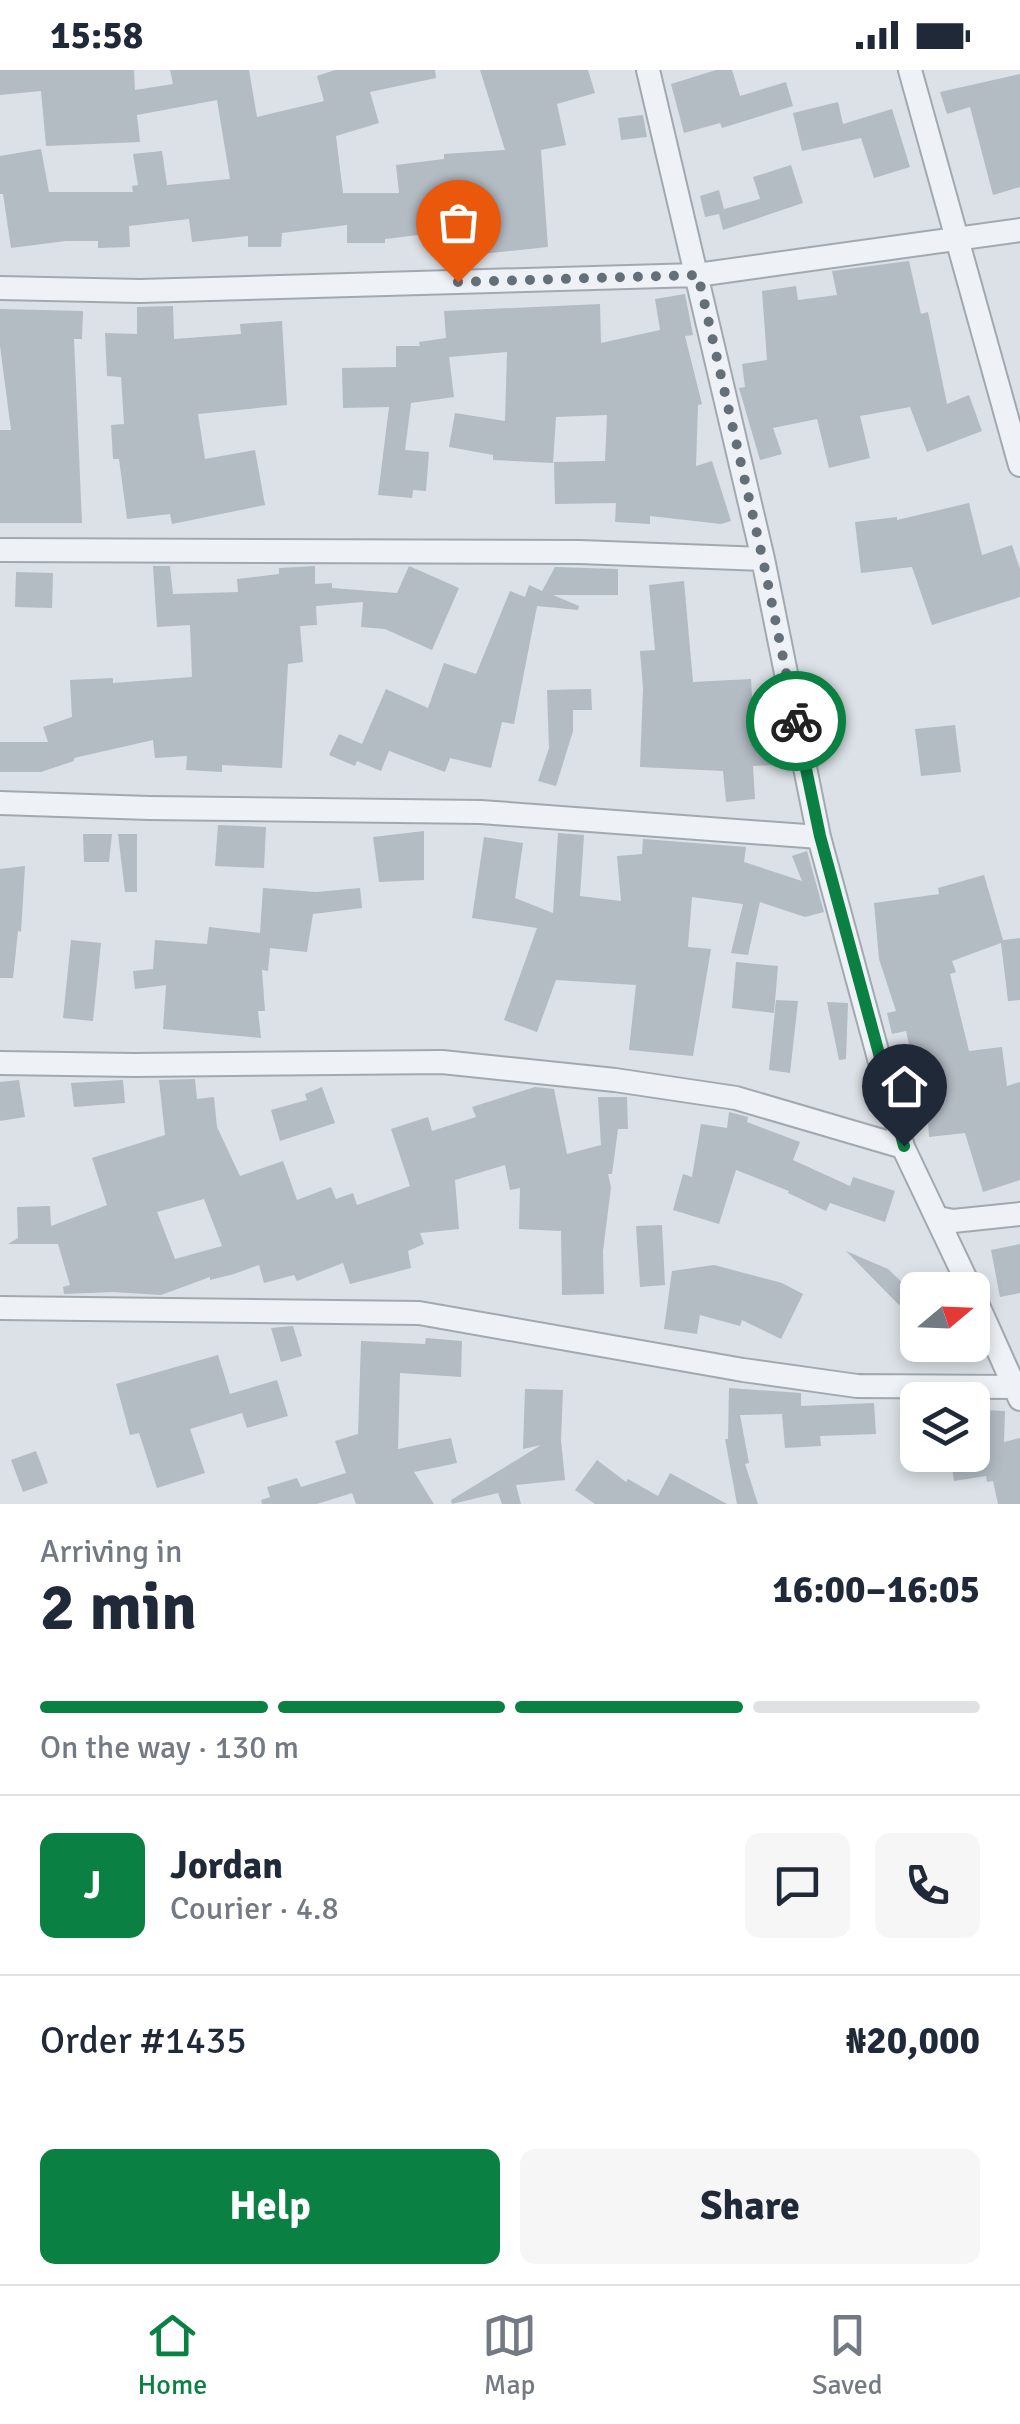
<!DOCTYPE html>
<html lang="en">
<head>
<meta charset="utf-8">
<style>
  :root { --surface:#fff; --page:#f6f6f7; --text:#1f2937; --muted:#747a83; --line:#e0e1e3; --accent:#0b8043 }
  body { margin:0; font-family:Signika,sans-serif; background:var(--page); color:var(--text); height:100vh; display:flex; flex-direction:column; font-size:38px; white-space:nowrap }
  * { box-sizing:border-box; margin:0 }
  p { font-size:32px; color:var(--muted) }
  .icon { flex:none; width:55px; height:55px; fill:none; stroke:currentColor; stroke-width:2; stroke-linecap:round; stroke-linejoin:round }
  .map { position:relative; height:1434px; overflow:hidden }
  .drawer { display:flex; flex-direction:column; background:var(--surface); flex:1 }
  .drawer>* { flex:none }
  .needle { width:65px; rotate:71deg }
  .controls { position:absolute; left:900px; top:1202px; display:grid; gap:20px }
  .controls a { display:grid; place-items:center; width:90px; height:90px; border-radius:15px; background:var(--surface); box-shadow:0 5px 15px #0003; font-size:50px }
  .pin { position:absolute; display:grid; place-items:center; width:85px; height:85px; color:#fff; margin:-102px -42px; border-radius:50% 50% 50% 0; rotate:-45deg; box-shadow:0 0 10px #0007 }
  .pin .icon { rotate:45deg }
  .courier { position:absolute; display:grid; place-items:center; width:100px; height:100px; margin:-50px; border:8px solid #0b8043; border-radius:50%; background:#fff; color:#222; box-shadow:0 2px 12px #0007 }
  .overview em { font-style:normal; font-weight:700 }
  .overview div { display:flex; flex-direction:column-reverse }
  .overview { display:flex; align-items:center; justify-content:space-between; height:170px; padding:0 40px }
  h1 { font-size:65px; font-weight:700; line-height:75px }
  .bar { display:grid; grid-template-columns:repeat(4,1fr); gap:15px 10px; align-content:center; height:120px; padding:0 40px }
  .bar i { height:12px; border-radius:8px; background:var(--line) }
  .bar .active { background:var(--accent) }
  .bar p { grid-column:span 4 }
  .line { display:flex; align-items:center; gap:25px; padding:0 40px; border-top:2px solid var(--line) }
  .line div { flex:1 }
  .round { display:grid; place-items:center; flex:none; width:105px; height:105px; border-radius:15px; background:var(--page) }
  .cta { display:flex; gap:20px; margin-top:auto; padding:20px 40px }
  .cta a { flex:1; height:115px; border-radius:15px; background:var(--accent); color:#fff; font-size:40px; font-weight:700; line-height:115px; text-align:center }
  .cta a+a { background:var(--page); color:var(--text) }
  .status { display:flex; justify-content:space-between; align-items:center; height:70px; padding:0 50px; background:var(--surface); direction:ltr }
  .status svg { height:28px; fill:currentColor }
  .menu { display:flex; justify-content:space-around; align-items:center; height:140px; border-top:2px solid var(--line); background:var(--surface); font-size:28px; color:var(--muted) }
  .menu a { display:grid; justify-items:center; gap:5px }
  .menu .active { color:var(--accent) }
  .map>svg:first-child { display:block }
  .building { fill:#b3bbc3; fill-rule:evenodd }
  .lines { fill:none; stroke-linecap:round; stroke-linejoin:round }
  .minor-casing { stroke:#a1a9b0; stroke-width:26 }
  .minor { stroke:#eef1f5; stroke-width:22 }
  .done { stroke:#656f78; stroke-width:10; stroke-dasharray:0 18 }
  .route { stroke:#0b8043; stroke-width:12 }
</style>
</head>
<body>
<div class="status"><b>15:58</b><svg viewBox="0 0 49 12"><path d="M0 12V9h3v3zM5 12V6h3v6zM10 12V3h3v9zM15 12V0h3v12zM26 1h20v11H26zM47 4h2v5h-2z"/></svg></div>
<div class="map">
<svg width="1020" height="1434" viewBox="0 0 1020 1434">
  <rect width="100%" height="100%" fill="#dbe1e6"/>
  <!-- building -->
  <path class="building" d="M0,0h134l1,20 38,-6 -3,-14h79l8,47 67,-16 -7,-25 18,-6h100l1,8 -66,14 9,31 -43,13 7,57h56l-3,-28 48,-6v-5l61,-4 -25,-80h108l7,23 -38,11 9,41 -25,5 7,97 -86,9 -2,-26 -75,9v4h-38v-18l-65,8 -1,14h-33v-11l-56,6 -3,-23 -60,7 1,21 -32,1v-7h-32l-55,7 -8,-54h-3v-38l41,-7 8,43h84l-1,-6 6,-1 -5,-31 29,-3 5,34 63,-6 -13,-79 -80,15 3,27 -94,4 -5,-55 -41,4z
    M716,0h16l8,26 46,-14 7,24 -71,22 -2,-5 -36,10 -13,-49z
    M1020,4v113l-27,8 -23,-88 -23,7 -7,-22z
    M838,32l5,22 49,-15 18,58 -36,11 -13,-40 -59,13 -9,-38z
    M643,45l4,22 -26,3 -3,-22z
    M791,95l12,38 -80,27 -4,-16 -14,3 -5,-21 19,-6 5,19 36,-10 -7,-22z
    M909,191l12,53 7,-2 19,92 22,-9 13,36 -55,21 -17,-45 -50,9 10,42 -41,10 -12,-49 -44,9 9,26 -22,6 -21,-72 6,-1 -3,-23 25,-4 -5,-69 34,-5 2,14 39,-5 -5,-24z
    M685,224l8,41 -8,1 17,68 -4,1 -2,61 16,-5 19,60 -10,3 -71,-8v8l-35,-2 1,-19 -61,1 -1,-42 51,-1 2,-46 -51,2 -3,46 -60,-3v-5l-44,-8 6,-34 50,8 2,-69 -58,5 5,40 -43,6 -6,47 24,2 -3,39 -13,-1 -1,8 -34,-3 11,-88 -46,1 -1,-40 54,-1v-21h24l-1,-4 27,-4 -2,-27 156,-7 1,39 59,-13 -5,-31z
    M173,236l1,33 67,-5 -1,-10 42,-3 5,84 -89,9 7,45 50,-9 10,55 -93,19 -2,-10 -43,5 -8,-60h-6l-2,-34 13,-1 -3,-47 -14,-1 -2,-43 32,1v-27z
    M0,239l83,2 -1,28h-8l8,184h-82v-93h11l-11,-84z
    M969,433l13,52 30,-10 8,24v28l-88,28 -20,-58 -51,6 -6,-51 42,-5v3z
    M153,496h17l3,28 65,-2 -1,-13 42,-5v-6l36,-2v18l17,-1v5l65,5 12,-27 50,22 -27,62 -47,-21 -24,-2 2,-25 -47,4 1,19 -17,1 3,36 -15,2 -6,104 -60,-3v7l-36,-2 1,-14 -32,2 -2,-18 -79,18v3l-33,11h-41v-30h48l-5,-15 29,-10 -2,-37 43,-2v5l79,-6 -2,-52 -33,2z
    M555,497l63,2v26h-65l26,11 -1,4 -41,-4 -23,118 -12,-2 -11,46 -41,-10 -5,14 -56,-21 -8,20 -24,-10 -2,5 -26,-11 10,-21 23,10 24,-55 42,19 16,-45 32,11 34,-83 15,6 4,-12 13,6z
    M16,502l37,1 -1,35 -37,-1z
    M684,511l9,101 58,-3 3,49 18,-2 4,39 -23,1 2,33 -29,3 -3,-31 -83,-4 3,-79 -3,-37 15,-1 -6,-65z
    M591,619l1,21h-19v21l-17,55 -18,-5 11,-33 -2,-58z
    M955,655l6,47 -40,4 -6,-47z
    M218,755l48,2 -2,41 -49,-2z
    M424,761v49l-45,2 -6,-45z
    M558,763l26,2 -4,61 41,5 -4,-45 25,-2 1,-15 103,8 -2,15 58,19 -10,-25 15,-5 17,61 -19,5 -45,-15 -12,53 -17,-2 12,-49 -51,-7 -4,50 23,2 -18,107 -64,-6 7,-65 -80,-5 -19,52 -33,-12 33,-92 -65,-10 12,-81 39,6 -8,55 38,15z
    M83,764h29l-3,28h-25z
    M118,764h19v58h-12z
    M25,796l-4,66 -3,-1 -5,47h-13v-109z
    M984,805l19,65 17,-2v62l-12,1 -7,-58 -49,18 4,11 -6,2 19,77 33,-4 5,39 13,-4v98l-37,12 -18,-59 -36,4 -2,-36 -11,-53 -6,1 -4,-18 -14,3 -5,-21 9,-2 -17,-52 -5,-56 65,-9 -1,-6z
    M263,818l53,4 44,-4 2,20 -49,6 -6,38 -37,-4 -2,23 -6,-1 3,41h-7l3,27 -98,-9 3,-44 -31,4 -2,-18 20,-2 2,-29 52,4 2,-17 51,6z
    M71,870l30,3 -8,78 -30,-3z
    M736,892l42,4 -4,47 -42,-5z
    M776,930l22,1 -8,72 -21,-3z
    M827,932l21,1 -2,56 -7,1z
    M195,1009l2,20 17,-2 3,30 23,49 43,-15 14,39 34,-13 5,12 17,-6 4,12 53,-19 -19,-57 37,-12 4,14 44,-14 -4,-10 63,-20 19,2 13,65 34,-9 -3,-48h29l1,32h-10l-6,45h-4l3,13 -8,64 1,43 -42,1 -1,-64 -42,-2 1,-41 -10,2 -5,-25 -50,15 4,49 -39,4 4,11 -16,7 3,17 -61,16 -7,-21 -46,18 -3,-6 -30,8 -5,-18 -25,9 -24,6v-3l-49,18 -48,-3 -49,2 -1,-7 7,-2 -12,-41h-50l10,-6 -1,-31 33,-1 1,20 56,-21 -15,-47 73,-23 -6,-55zM204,1129l18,47 -47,13 -18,-47z
    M19,1010l6,37 -25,4v-39z
    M123,1010l2,23 -51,4 -3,-24z
    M322,1017l13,36 -55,18 -9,-31 36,-10 -2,-6z
    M729,1042l19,5 -1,5 53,20 -7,18 57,26 3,-9 42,14 -10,31 -55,-19 -4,8 -38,-18 1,-2 -53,-21 -17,54 -46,-14 10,-36 9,3 9,-53 26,4z
    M662,1155l3,60 -25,2 -4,-61z
    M1020,1174v49l-20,4 -9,-47z
    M846,1181l42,18 24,23 -13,13z
    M714,1195l68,18 21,11 -22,45 -39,-19 -2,6 -40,-11 -3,19 -33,-5 8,-58z
    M293,1256l9,30 -21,6 -10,-34z
    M426,1268l36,3 -1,36 -61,-4 -2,76 53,-11 6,25 -43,9 20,32h-78l-4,-11 -35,11h-55l-1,-4 9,-3 -3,-10 30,-9 4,9 45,-14 -11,-32 23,-7 3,-93 64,3z
    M218,1285l12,39 47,-14 11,36 -41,12 -5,-15 -52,16 15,44 -48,15 -18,-55 -9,2 -14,-51z
    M729,1318l72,5v13l73,-3 2,31 -56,2 1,10 -36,2 -3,-34 -42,1 9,48 -4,1 13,40h-21l-12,-65h3z
    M525,1319l38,1 -2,50 4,40 -49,5 5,19h-19l-4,-11 -46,11 -1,-4 90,-55 -18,4z
    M983,1340l22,1 -1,31 16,-4v66h-22l-5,-23 -6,1 -1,-6 -32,5 -4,-26h22v-33l10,-2z
    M36,1381l12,32 -25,9 -12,-32z
    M597,1390l29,22 2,-3 30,17 12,-23 57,31h-132l-20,-14z"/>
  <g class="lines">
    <!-- minor casing -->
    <g class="minor-casing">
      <path id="minor" d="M648,0l115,489 56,278 84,310 68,143
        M910,0l110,395
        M0,218l140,3 557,-16 323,-45
        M0,480l580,2 183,7
        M0,733l149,5 332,4 338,25
        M0,993l134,2 308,-3 173,18 121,18 167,49
        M938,1148l15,3 67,-7
        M972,1222l48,107
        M0,1238l419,5 324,57 114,16 159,1"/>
    </g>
    <!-- minor -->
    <use href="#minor" class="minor"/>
  </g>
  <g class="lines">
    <!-- done -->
    <path class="done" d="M458,212l240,-7 65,285 33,161"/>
    <!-- route -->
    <path class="route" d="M796,651l24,115 84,310"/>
  </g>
</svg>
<div class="controls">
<a><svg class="needle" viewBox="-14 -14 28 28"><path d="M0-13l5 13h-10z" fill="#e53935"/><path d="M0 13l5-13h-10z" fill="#747a83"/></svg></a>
<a><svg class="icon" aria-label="layers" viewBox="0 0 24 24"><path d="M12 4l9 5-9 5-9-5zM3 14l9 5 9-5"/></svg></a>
</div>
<div class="pin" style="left:458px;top:212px;background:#ea580c"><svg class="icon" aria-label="bag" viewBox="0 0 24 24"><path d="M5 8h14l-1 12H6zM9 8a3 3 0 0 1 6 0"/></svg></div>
<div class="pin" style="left:904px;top:1076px;background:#1f2937"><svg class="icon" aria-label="home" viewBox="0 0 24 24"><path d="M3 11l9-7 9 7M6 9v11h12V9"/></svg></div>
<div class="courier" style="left:796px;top:651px"><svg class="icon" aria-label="bike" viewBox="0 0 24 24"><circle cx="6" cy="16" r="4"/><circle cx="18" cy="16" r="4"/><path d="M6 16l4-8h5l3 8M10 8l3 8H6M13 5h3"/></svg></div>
</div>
<section class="drawer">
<div class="overview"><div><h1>2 min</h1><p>Arriving in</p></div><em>16:00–16:05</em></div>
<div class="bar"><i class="active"></i><i class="active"></i><i class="active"></i><i></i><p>On the way · 130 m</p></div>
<div class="line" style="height:180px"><b class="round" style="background:var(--accent);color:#fff">J</b><div><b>Jordan</b><p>Courier · 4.8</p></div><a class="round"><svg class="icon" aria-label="chat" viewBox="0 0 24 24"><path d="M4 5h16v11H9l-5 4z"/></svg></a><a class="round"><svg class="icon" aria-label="phone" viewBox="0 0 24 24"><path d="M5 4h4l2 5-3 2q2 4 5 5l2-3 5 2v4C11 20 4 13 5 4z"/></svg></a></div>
<div class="line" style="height:130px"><div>Order #1435</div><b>₦20,000</b></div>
<div class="cta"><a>Help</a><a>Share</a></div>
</section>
<nav class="menu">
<a class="active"><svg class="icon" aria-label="home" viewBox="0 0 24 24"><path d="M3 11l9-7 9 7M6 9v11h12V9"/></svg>Home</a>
<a><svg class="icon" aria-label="map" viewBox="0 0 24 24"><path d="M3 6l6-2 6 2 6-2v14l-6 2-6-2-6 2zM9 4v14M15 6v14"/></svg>Map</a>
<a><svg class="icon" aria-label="saved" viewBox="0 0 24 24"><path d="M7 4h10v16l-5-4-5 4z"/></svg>Saved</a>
</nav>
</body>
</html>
